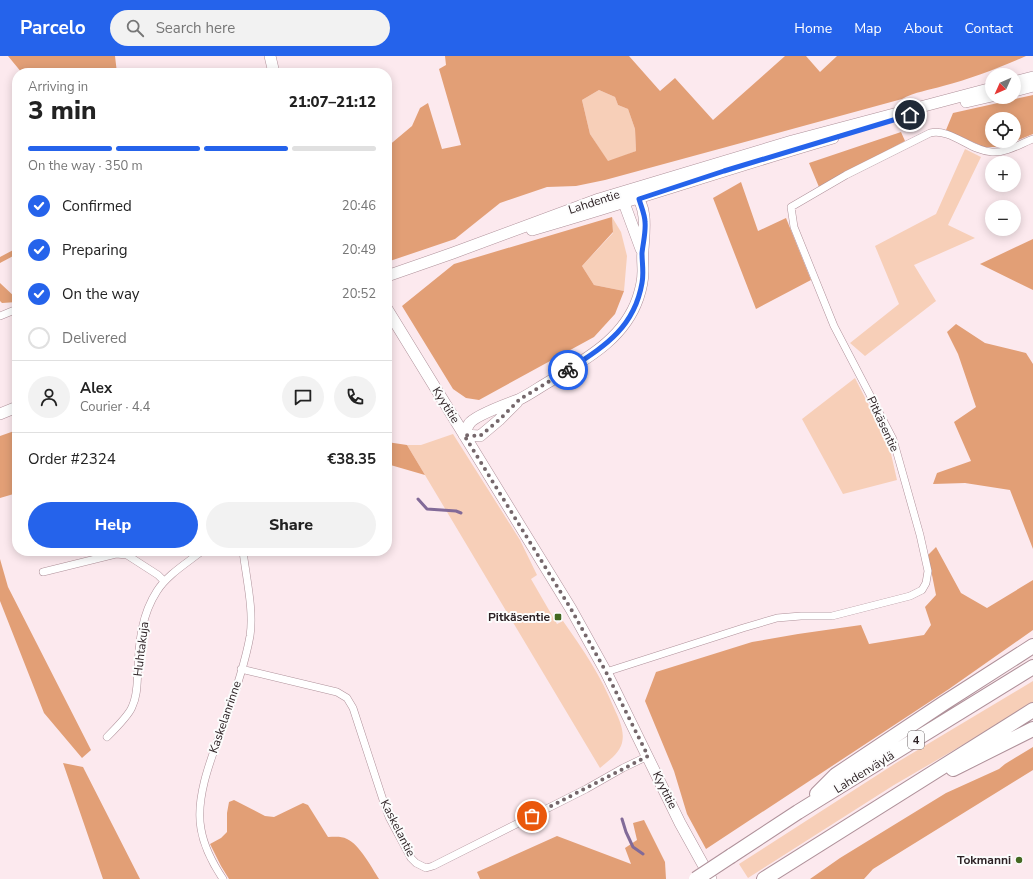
<!DOCTYPE html>
<html lang="en">
<head>
<meta charset="utf-8">
<style>
  :root { --surface:#fff; --page:#f2f2f2; --text:#222; --muted:#767676; --line:#e0e0e0; --accent:#2563eb }
  body { margin:0; font-family:"Nunito Sans",sans-serif; background:var(--page); color:var(--text); height:100vh; display:flex; flex-direction:column; font-size:15px; white-space:nowrap }
  * { box-sizing:border-box; margin:0 }
  p { font-size:13px; color:var(--muted) }
  .icon { flex:none; width:22px; height:22px; fill:none; stroke:currentColor; stroke-width:2; stroke-linecap:round; stroke-linejoin:round }
  .map { position:relative; flex:1; overflow:hidden }
  .drawer { position:absolute; left:12px; top:12px; width:380px; height:488px; display:flex; flex-direction:column; background:var(--surface); border-radius:16px; box-shadow:0 2px 10px #0003 }
  .drawer>* { flex:none }
  .needle { width:26px; rotate:225deg }
  .buttons { position:absolute; left:985px; top:12px; display:grid; gap:8px }
  .buttons a { display:grid; place-items:center; width:36px; height:36px; border-radius:50%; background:var(--surface); box-shadow:0 2px 10px #0003; font-size:20px }
  .pin { position:absolute; display:grid; place-items:center; width:34px; height:34px; color:#fff; margin:-17px; border:2px solid #fff; border-radius:50%; box-shadow:0 1px 4px #0007 }
  .courier { position:absolute; display:grid; place-items:center; width:40px; height:40px; margin:-20px; border:3px solid #2563eb; border-radius:50%; background:#fff; color:#222; box-shadow:0 1px 5px #0007 }
  .summary em { font-style:normal; font-weight:800 }
  .summary div { display:flex; flex-direction:column-reverse }
  .summary { display:flex; align-items:center; justify-content:space-between; height:68px; padding:0 16px }
  h1 { font-size:26px; font-weight:800; line-height:30px }
  .bar { display:grid; grid-template-columns:repeat(4,1fr); gap:6px 4px; align-content:center; height:48px; padding:0 16px }
  .bar i { height:5px; border-radius:3px; background:var(--line) }
  .bar .current { background:var(--accent) }
  .bar p { grid-column:span 4 }
  .line { display:flex; align-items:center; gap:10px; padding:0 16px; border-top:1px solid var(--line) }
  .line div { flex:1 }
  .round { display:grid; place-items:center; flex:none; width:42px; height:42px; border-radius:21px; background:var(--page) }
  ol { padding:0 16px; list-style:none }
  li { display:flex; align-items:center; gap:12px; height:44px }
  li p { margin-inline-start:auto }
  li .icon { padding:4px; border-radius:50%; background:var(--accent); color:#fff; stroke-width:4 }
  li:last-child { color:var(--muted) }
  li i { width:22px; height:22px; border:2px solid var(--line); border-radius:50% }
  .primary-button { display:flex; gap:8px; margin-top:auto; padding:8px 16px }
  .primary-button a { flex:1; height:46px; border-radius:24px; background:var(--accent); color:#fff; font-size:16px; font-weight:800; line-height:46px; text-align:center }
  .primary-button a+a { background:var(--page); color:var(--text) }
  header { display:flex; align-items:center; gap:24px; box-sizing:border-box; height:56px; padding:0 20px; background:var(--accent); color:#fff }
  header strong { font-size:19px }
  nav { display:flex; gap:22px; margin-inline-start:auto; font-size:14px }
  .search { width:280px; height:36px; background:var(--page); display:flex; align-items:center; gap:10px; box-sizing:border-box; padding:0 14px; border-radius:22px; color:var(--muted); font-size:15px }
  .map>svg:first-child { display:block }
  .green { fill:#f7cfb8 }
  .forest { fill:#e29f76; fill-rule:evenodd }
  .lines { fill:none; stroke-linecap:round; stroke-linejoin:round }
  .stream { stroke:#826a98; stroke-width:3 }
  .street-casing { stroke:#af919a; stroke-width:8 }
  .secondary-casing { stroke:#af919a; stroke-width:12 }
  .highway-casing { stroke:#af919a; stroke-width:16 }
  .street { stroke:#fff; stroke-width:7 }
  .secondary { stroke:#fff; stroke-width:11 }
  .highway { stroke:#fff; stroke-width:14 }
  .highway-bridge-casing { stroke:#af919a; stroke-width:16; stroke-linecap:butt }
  .highway-bridge { stroke:#fff; stroke-width:14 }
  .done { stroke:#75676b; stroke-width:4; stroke-dasharray:0 7.2 }
  .route { stroke:#2563eb; stroke-width:5 }
  .poi-dot { fill:#436821; stroke:#fcfcfc; stroke-width:1.5 }
  .labels { text-anchor:middle; stroke-width:4; stroke-linejoin:round; paint-order:stroke }
  .shield { fill:#fcfcfc; stroke:#6a6365; stroke-width:1 }
  .shield-label { font-size:11px; font-weight:bold; fill:#2c2124 }
  .street-label { font-size:12px; fill:#2c2124; stroke:#fcfcfc }
  .poi-label { font-size:12px; font-weight:bold; fill:#2c2124; stroke:#fcfcfc; text-anchor:end }
</style>
</head>
<body>
<header>
<strong>Parcelo</strong>
<div class="search"><svg class="icon" aria-label="search" viewBox="0 0 24 24"><circle cx="10" cy="10" r="6"/><path d="M15 15l6 6"/></svg>Search here</div>
<nav><a>Home</a><a>Map</a><a>About</a><a>Contact</a></nav>
</header>
<div class="map">
<svg width="1033" height="823" viewBox="0 0 1033 823">
  <rect width="100%" height="100%" fill="#fce9ee"/>
  <!-- green -->
  <path class="green" d="M599,34l16,7 3,8 10,4 7,20 1,22 -28,11 -18,-28 -8,-34z
    M965,93l16,8 -33,68 27,13 -61,27 22,36 -71,55 -15,-13 49,-39 -24,-58 61,-32z
    M612,161l9,15 6,24 -3,35 -30,-6 -12,-19 31,-33z
    M855,322l34,67 8,35 -54,14 -41,-75z
    M453,378l67,106 17,35 -6,4 26,45 6,-3c21,30 37,53 51,87 5,11 11,23 8,35 -3,11 -14,18 -22,25l-193,-323h14z
    M1033,625v23l-139,81 -146,93 -9,-14 157,-101z"/>
  <!-- forest -->
  <path class="forest" d="M8,0h107l2,17h-95z
    M445,0h184l31,35 15,-13 38,42 72,-64h21l14,16 17,-16h189c-25,11 -56,23 -83,30 -14,4 -28,6 -41,13l-297,81 -29,6 -29,1 -47,16 -45,36 -68,23v-115l25,-21 8,-18 8,-5 14,46 19,-4 -22,-76 7,-4zM599,34l16,7 3,8 10,4 7,20 1,22 -28,10 -18,-27 -8,-34z
    M1033,39v39l-32,13h-17l-38,-17 7,-17zM992,63h22v22h-22z
    M901,76l4,9 -86,46 -10,-24z
    M741,126l17,49 28,-13 25,62 -55,29 -43,-111z
    M612,161l1,15 -31,34 12,19 30,6 -9,23 -21,23 -115,63 -13,-2 -13,-9 -51,-83 52,-42z
    M1033,183v51l-53,-26z
    M17,192v6l-17,9v-6z
    M0,227l17,16v3l-15,1 -2,-2z
    M956,268l29,19 41,10 7,11v185l-23,-59 -45,-7 -32,1 4,-11 34,-12 -17,-39 22,-15 -18,-53 -11,-22z
    M17,374v63l-17,5v-62z
    M387,386l20,3 18,30 -38,-11z
    M936,491l25,46 26,15 46,-28v50l-84,59 -243,160 -19,-35 -13,-43 -29,-70 11,-29 96,-30 46,-8 63,-9 8,19 55,-9 7,-10 -6,-18 11,-12 -8,-40z
    M0,503l8,28 83,163 -9,8 -38,-45 -44,-112z
    M1033,691v23l-160,99 -9,10h-54l30,-21 106,-65 53,-24 6,-5z
    M63,707l20,4 57,112h-37z
    M234,744l31,16 9,1 29,-14 5,2 20,32c7,0 13,-1 19,2 12,5 25,29 32,40h-150l-8,-13 -11,-22 11,-6 6,-6v-19l2,-11z
    M644,764l21,42 1,17h-186l-3,-7 80,-36 74,28 -6,-16 12,-8 -4,-17z"/>
  <g class="lines">
    <!-- stream -->
    <path class="stream" d="M418,443l9,10 29,2 5,2
      M622,763l4,13 7,15 10,7"/>
    <!-- street casing -->
    <g class="street-casing">
      <path id="street" d="M0,260l17,-7
        M43,516l73,-18 11,1 31,20 6,6
        M241,613l96,23 10,6 6,10 31,95 5,14 22,41 5,5 10,5 7,-2 153,-77 37,-21 25,-12
        M606,616l137,-44 34,-10 24,-2h31l78,-20 12,-6 4,-7 2,-12 -8,-36 -27,-96 -59,-113 -40,-99 -3,-20 55,-32 84,-42c21,-5 40,18 62,19 14,1 28,-8 41,-13
        M107,681c7,-7 22,-22 25,-30 6,-12 5,-27 6,-39 1,-27 4,-54 19,-77 10,-16 30,-28 45,-40
        M223,823c-10,-15 -19,-32 -22,-50 -6,-32 11,-73 22,-103 10,-27 22,-62 27,-90 4,-26 -4,-59 -7,-85"/>
    </g>
    <!-- secondary casing -->
    <g class="secondary-casing">
      <path id="secondary" d="M270,0l4,17
        M1014,26l19,-5
        M1014,35l19,-5
        M966,46l26,-6
        M627,140l-3,7 17,46
        M532,174c101,-29 201,-63 301,-92
        M387,220l66,-23 146,-54 193,-58 200,-53
        M387,253l184,300 35,63 74,151 31,56
        M0,358l17,-7
        M464,379c2,-3 3,-8 5,-11 5,-8 38,-20 49,-24 11,-5 23,-14 34,-20 34,-21 72,-41 86,-82 3,-9 5,-18 5,-27 0,-7 -1,-14 0,-21 1,-17 5,-43 -8,-55
        M464,379l16,1 19,-16 18,-18"/>
    </g>
    <!-- highway casing -->
    <g class="highway-casing">
      <path id="highway" d="M953,713l80,-40
        M817,738l19,-19 108,-72 89,-57
        M731,800l67,-44 235,-145
        M764,823l269,-169"/>
    </g>
    <!-- street -->
    <use href="#street" class="street"/>
    <!-- secondary -->
    <use href="#secondary" class="secondary"/>
    <!-- highway -->
    <use href="#highway" class="highway"/>
    <!-- highway-bridge casing -->
    <g class="highway-bridge-casing">
      <path id="highway-bridge" d="M696,823l35,-23"/>
    </g>
    <!-- highway-bridge -->
    <use href="#highway-bridge" class="highway-bridge"/>
  </g>
  <g class="lines">
    <!-- done -->
    <path class="done" d="M532,760l116,-60 -42,-84 -35,-63 -107,-174 16,1 19,-16 21,-21 48,-29"/>
    <!-- route -->
    <path class="route" d="M568,314c35,-23 66,-41 74,-87 2,-10 0,-20 0,-30 1,-10 4,-21 3,-31 0,-7 -4,-16 -6,-23l85,-28 186,-56"/>
  </g>
  <!-- markers -->
  <g class="poi-dot">
    <rect x="554" y="557" width="8" height="8" rx="2"/>
    <circle cx="1019" cy="804" r="4"/>
  </g>
  <g class="labels">
    <!-- shield labels -->
    <rect class="shield" x="908" y="675" width="16" height="18" rx="3"/>
    <g class="shield-label">
      <text x="916" y="688">4</text>
    </g>
    <!-- street labels -->
    <g class="street-label">
      <text transform="translate(594 146) rotate(-18)" y="4">Lahdentie</text>
      <text transform="translate(446 349) rotate(58)" y="4">Kyytitie</text>
      <text transform="translate(883 368) rotate(65)" y="4">Pitkäsentie</text>
      <text transform="translate(141 593) rotate(-83)" y="4">Huhtakuja</text>
      <text transform="translate(225 661) rotate(-71)" y="4">Kaskelanrinne</text>
      <text transform="translate(864 716) rotate(-32)" y="4">Lahdenväylä</text>
      <text transform="translate(665 734) rotate(64)" y="4">Kyytitie</text>
      <text transform="translate(398 772) rotate(63)" y="4">Kaskelantie</text>
    </g>
    <!-- poi labels -->
    <g class="poi-label">
      <text x="550" y="565">Pitkäsentie</text>
      <text x="1011" y="808">Tokmanni</text>
    </g>
  </g>
</svg>
<div class="buttons">
<a><svg class="needle" viewBox="-14 -14 28 28"><path d="M0-13l5 13h-10z" fill="#e53935"/><path d="M0 13l5-13h-10z" fill="#767676"/></svg></a>
<a><svg class="icon" aria-label="locate" viewBox="0 0 24 24"><circle cx="12" cy="12" r="6"/><path d="M12 2v4M12 18v4M2 12h4M18 12h4"/></svg></a>
<a>+</a>
<a>−</a>
</div>
<div class="pin" style="left:532px;top:760px;background:#ea580c"><svg class="icon" aria-label="bag" viewBox="0 0 24 24"><path d="M5 8h14l-1 12H6zM9 8a3 3 0 0 1 6 0"/></svg></div>
<div class="pin" style="left:910px;top:59px;background:#1f2937"><svg class="icon" aria-label="home" viewBox="0 0 24 24"><path d="M3 11l9-7 9 7M6 9v11h12V9"/></svg></div>
<div class="courier" style="left:568px;top:314px"><svg class="icon" aria-label="bike" viewBox="0 0 24 24"><circle cx="6" cy="16" r="4"/><circle cx="18" cy="16" r="4"/><path d="M6 16l4-8h5l3 8M10 8l3 8H6M13 5h3"/></svg></div>
<section class="drawer">
<div class="summary"><div><h1>3 min</h1><p>Arriving in</p></div><em>21:07–21:12</em></div>
<div class="bar"><i class="current"></i><i class="current"></i><i class="current"></i><i></i><p>On the way · 350 m</p></div>
<ol>
<li><svg class="icon" aria-label="check" viewBox="0 0 24 24"><path d="M5 12l5 5 9-10"/></svg>Confirmed<p>20:46</p></li>
<li><svg class="icon" aria-label="check" viewBox="0 0 24 24"><path d="M5 12l5 5 9-10"/></svg>Preparing<p>20:49</p></li>
<li><svg class="icon" aria-label="check" viewBox="0 0 24 24"><path d="M5 12l5 5 9-10"/></svg>On the way<p>20:52</p></li>
<li><i></i>Delivered</li>
</ol>
<div class="line" style="height:72px"><a class="round"><svg class="icon" aria-label="person" viewBox="0 0 24 24"><circle cx="12" cy="8" r="4"/><path d="M4 21q1-7 8-7t8 7"/></svg></a><div><b>Alex</b><p>Courier · 4.4</p></div><a class="round"><svg class="icon" aria-label="chat" viewBox="0 0 24 24"><path d="M4 5h16v11H9l-5 4z"/></svg></a><a class="round"><svg class="icon" aria-label="phone" viewBox="0 0 24 24"><path d="M5 4h4l2 5-3 2q2 4 5 5l2-3 5 2v4C11 20 4 13 5 4z"/></svg></a></div>
<div class="line" style="height:52px"><div>Order #2324</div><b>€38.35</b></div>
<div class="primary-button"><a>Help</a><a>Share</a></div>
</section>
</div>
</body>
</html>
